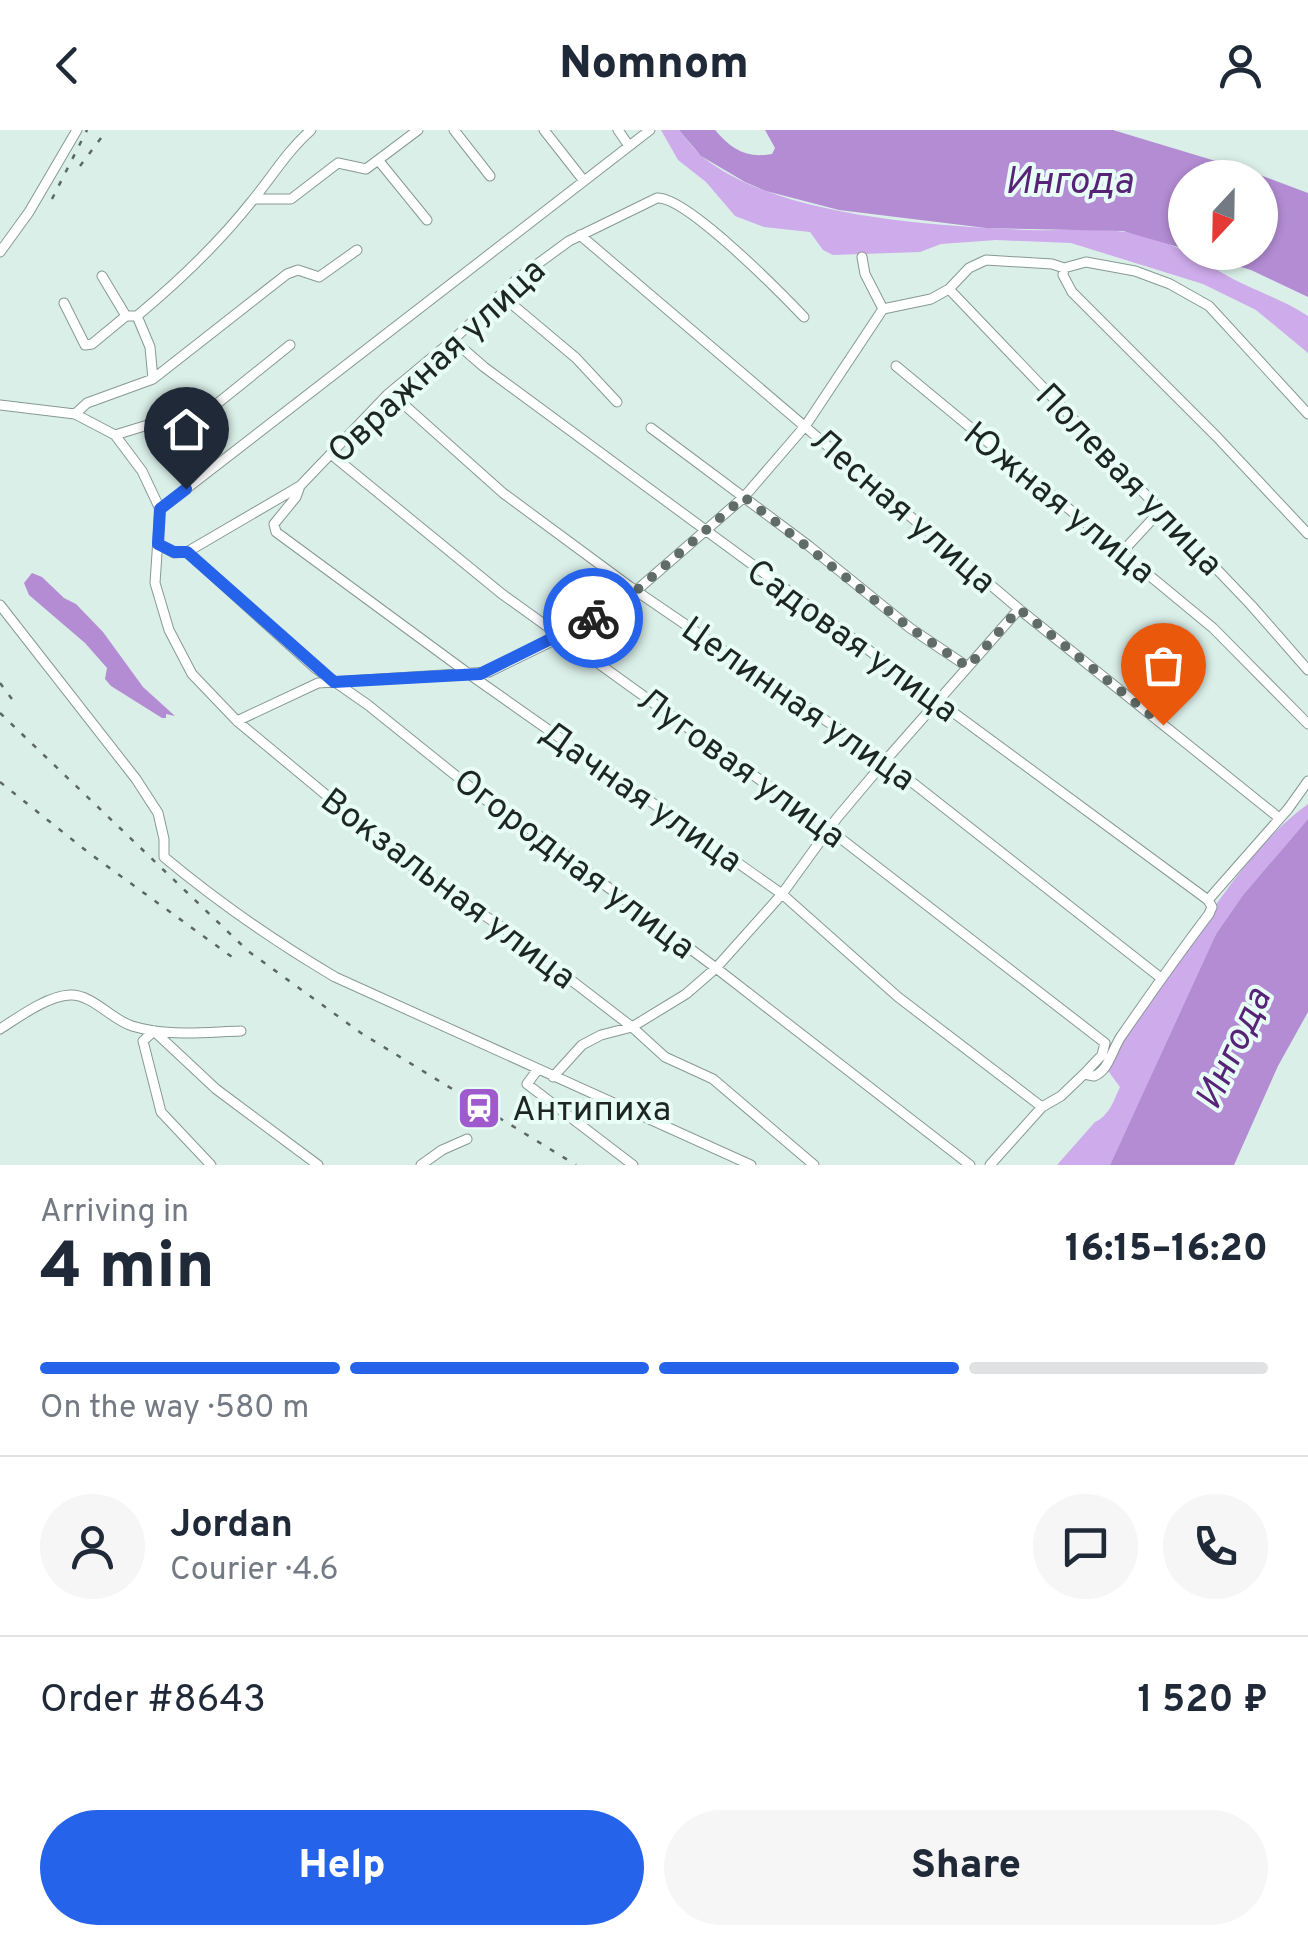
<!DOCTYPE html>
<html lang="en">
<head>
<meta charset="utf-8">
<style>
  :root { --surface:#fff; --page:#f6f6f7; --text:#1f2937; --muted:#747a83; --line:#e0e1e3; --accent:#2563eb }
  body { margin:0; font-family:Overpass,sans-serif; background:var(--page); color:var(--text); height:100vh; display:flex; flex-direction:column; font-size:38px; white-space:nowrap }
  * { box-sizing:border-box; margin:0 }
  p { font-size:32px; color:var(--muted) }
  .icon { flex:none; width:55px; height:55px; fill:none; stroke:currentColor; stroke-width:2; stroke-linecap:round; stroke-linejoin:round }
  .map { position:relative; height:1035px; overflow:hidden }
  .details { display:flex; flex-direction:column; background:var(--surface); flex:1 }
  .details>* { flex:none }
  .needle { width:65px; rotate:202deg }
  .controls { position:absolute; left:1168px; top:30px; display:grid; gap:20px }
  .controls a { display:grid; place-items:center; width:110px; height:110px; border-radius:50%; background:var(--surface); box-shadow:0 2px 8px #0004; font-size:50px }
  .pin { position:absolute; display:grid; place-items:center; width:85px; height:85px; color:#fff; margin:-102px -42px; border-radius:50% 50% 50% 0; rotate:-45deg; box-shadow:0 0 10px #0007 }
  .pin .icon { rotate:45deg }
  .courier { position:absolute; display:grid; place-items:center; width:100px; height:100px; margin:-50px; border:8px solid #2563eb; border-radius:50%; background:#fff; color:#222; box-shadow:0 2px 12px #0007 }
  .summary em { font-style:normal; font-weight:800 }
  .summary div { display:flex; flex-direction:column-reverse }
  .summary { display:flex; align-items:center; justify-content:space-between; height:170px; padding:0 40px }
  h1 { font-size:65px; font-weight:800; line-height:75px }
  .bar { display:grid; grid-template-columns:repeat(4,1fr); gap:15px 10px; align-content:center; height:120px; padding:0 40px }
  .bar i { height:12px; border-radius:8px; background:var(--line) }
  .bar .active { background:var(--accent) }
  .bar p { grid-column:span 4 }
  .line { display:flex; align-items:center; gap:25px; padding:0 40px; border-top:2px solid var(--line) }
  .line div { flex:1 }
  .round { display:grid; place-items:center; flex:none; width:105px; height:105px; border-radius:52px; background:var(--page) }
  .primary-button { display:flex; gap:20px; margin-top:auto; padding:20px 40px }
  .primary-button a { flex:1; height:115px; border-radius:60px; background:var(--accent); color:#fff; font-size:40px; font-weight:800; line-height:115px; text-align:center }
  .primary-button a+a { background:var(--page); color:var(--text) }
  header { display:flex; justify-content:space-between; align-items:center; height:130px; padding:0 40px; background:var(--surface); font-size:45px; font-weight:800 }
  .map>svg:first-child { display:block }
  .green { fill:#ceabeb }
  .water { fill:#b38cd3 }
  .lines { fill:none; stroke-linecap:round; stroke-linejoin:round }
  .minor-casing { stroke:#869993; stroke-width:11 }
  .minor { stroke:#fff; stroke-width:9 }
  .rail { stroke:#5b6763; stroke-width:2.5; stroke-dasharray:5 10; stroke-linecap:butt }
  .done { stroke:#606c68; stroke-width:10; stroke-dasharray:0 18 }
  .route { stroke:#2563eb; stroke-width:12 }
  .labels { text-anchor:middle; stroke-width:8; stroke-linejoin:round; paint-order:stroke }
  .street-label { font-size:35px; fill:#1e2623; stroke:#e8fdf6 }
  .poi-label { font-size:35px; fill:#1e2623; stroke:#e8fdf6; text-anchor:start }
  .water-label { font-size:38px; font-style:italic; fill:#572377; stroke:#e8fdf6 }
</style>
</head>
<body>
<header><svg class="icon" aria-label="back" viewBox="0 0 24 24"><path d="M15 5l-7 7 7 7"/></svg>Nomnom<svg class="icon" aria-label="person" viewBox="0 0 24 24"><circle cx="12" cy="8" r="4"/><path d="M4 21q1-7 8-7t8 7"/></svg></header>
<div class="map">
<svg width="1308" height="1035" viewBox="0 0 1308 1035">
  <rect width="100%" height="100%" fill="#dbefe9"/>
  <!-- green -->
  <path class="green" d="M661,0h18c8,9 16,21 25,28 75,59 229,68 323,72 32,1 66,-2 98,2 45,6 71,27 108,47 25,13 51,21 75,37v37l-52,-43 -53,-26 -132,-41 -75,-3 -55,4 -21,8 -87,3 -10,-5 -13,-18 -46,-5 -29,-11 -29,-34 -28,-22z
    M1308,674v15l-65,76 -27,39 -106,231h-53l38,-43c14,-6 19,-22 25,-35l-14,-19c27,-48 59,-91 90,-136 34,-46 65,-94 112,-128z"/>
  <!-- water -->
  <path class="water" d="M679,0h36c16,19 32,29 57,24l3,-6 -10,-18h348l139,42 56,21v104l-57,-27 -56,-17 65,-1v-74h-75v71l-62,-18 -137,-3 -147,-18 -73,-19 -21,-9 -44,-26z
    M32,443l10,4 22,21 12,6 27,28 40,55 32,29 -9,-2v4h-4l-51,-32 -6,-7 2,-11 -22,-25 -56,-48 -5,-12z
    M1308,689v193l-30,54 -44,99h-124l106,-231 27,-39z"/>
  <g class="lines">
    <!-- minor casing -->
    <g class="minor-casing">
      <path id="minor" d="M454,0l36,46
        M544,0l40,51
        M618,0l11,16
        M379,31l48,59
        M254,69h37l47,-36 28,6 52,-39
        M580,105l439,374 259,208
        M0,122l29,-40 48,-82
        M862,127l3,17 18,35
        M1064,138l-1,7 9,17 145,145 91,97
        M102,146l24,40
        M949,159l302,316 57,65
        M501,165l75,63 41,44
        M64,173l21,42 7,-1 34,-28h11c42,-35 81,-72 115,-115 20,-24 35,-50 59,-71
        M883,179l48,-10 18,-10 20,-21 17,-8 66,4 12,4 22,-6 49,9 35,13 39,22 99,108
        M137,186l13,31 3,32
        M453,210l31,27 724,533
        M896,236l317,262 95,96
        M391,263l112,100 126,93 256,175 276,217
        M0,275l75,9 40,21 27,36 18,38 -5,74 14,47 23,44 45,47 106,88 40,38 123,83 126,97 33,30 48,22 101,86
        M75,284l12,-11 66,-24 134,-105 11,-4 21,7 38,-27
        M651,298l158,118 101,82 58,39
        M115,305l49,-15 39,-5 87,-70
        M332,325l170,139 329,237 274,212 -3,12 -18,19
        M300,356l-4,11 -22,27 2,8 193,142 313,220 116,103 144,110
        M160,379l490,-379
        M158,414l16,9 13,-1 113,-66 87,-91 66,-55 64,-61 52,-38 88,-43c29,-2 124,95 147,119
        M1123,421l36,-39
        M187,422l128,116 53,37 133,107 25,14 190,142 254,197
        M0,475l136,174 22,34 6,26v18c54,45 110,84 171,120l416,188
        M237,591l81,-38 171,-11 92,-45 56,-37 107,-93 62,-72 77,-116
        M0,899c19,-12 47,-33 70,-34 22,-1 42,25 62,31 36,11 73,6 109,5
        M538,939l-11,15 106,81
        M553,947l29,-32 19,-10 31,-8 54,-33 30,-26 66,-74 55,-76 48,-57 134,-152
        M211,1035l-50,-53 -18,-71 11,-10 62,58 102,76
        M421,1035l21,-15 25,-11
        M990,1035l52,-58 19,-11 23,-22 10,2c14,-5 18,-25 26,-38 29,-42 58,-83 89,-124l3,-7 -4,-7 80,-91 20,-28"/>
    </g>
    <!-- minor -->
    <use href="#minor" class="minor"/>
    <!-- rail -->
    <path class="rail" d="M80,36l27,-36
      M52,69l35,-69
      M0,553l17,23
      M0,583l248,238 113,82 215,132
      M0,652l89,71 143,104"/>
  </g>
  <g class="lines">
    <!-- done -->
    <path class="done" d="M593,488l44,-28 107,-93 166,131 58,39 51,-58 144,116"/>
    <!-- route -->
    <path class="route" d="M186,359l-26,20 -2,35 16,8h13l147,130 146,-8 113,-56"/>
  </g>
  <!-- icons -->
  <defs>
    <g id="station-square" transform="scale(2.25)"><rect x="-9" y="-9" width="18" height="18" rx="4" fill="#9f5ace" stroke="#e8fdf6"/><path d="M-3-6H3Q5-6 5-4V2Q5 4 3 4L4.5 6H3L1.5 4h-3L-3 6H-4.5L-3 4Q-5 4-5 2V-4Q-5-6-3-6ZM-3.5-4v3h7v-3ZM-3.5 1v1.5H-2V1ZM2 1v1.5H3.5V1Z" fill="#fff"/></g>
  </defs>
  <g fill-rule="evenodd">
    <use href="#station-square" x="479" y="978"/>
  </g>
  <g class="labels">
    <!-- street labels -->
    <g class="street-label">
      <text transform="translate(436 230) rotate(-43)" y="12">Овражная улица</text>
      <text transform="translate(1130 349) rotate(46)" y="12">Полевая улица</text>
      <text transform="translate(1060 372) rotate(39)" y="12">Южная улица</text>
      <text transform="translate(904 380) rotate(41)" y="12">Лесная улица</text>
      <text transform="translate(853 510) rotate(36)" y="12">Садовая улица</text>
      <text transform="translate(799 573) rotate(35)" y="12">Целинная улица</text>
      <text transform="translate(742 637) rotate(36)" y="12">Луговая улица</text>
      <text transform="translate(642 666) rotate(35)" y="12">Дачная улица</text>
      <text transform="translate(575 733) rotate(37)" y="12">Огородная улица</text>
      <text transform="translate(449 758) rotate(37)" y="12">Вокзальная улица</text>
    </g>
    <!-- poi labels -->
    <g class="poi-label">
      <text x="512" y="990">Антипиха</text>
    </g>
    <!-- water labels -->
    <g class="water-label">
      <text x="1069" y="63">Ингода</text>
      <text transform="translate(1232 918) rotate(-65)" y="13">Ингода</text>
    </g>
  </g>
</svg>
<div class="controls">
<a><svg class="needle" viewBox="-14 -14 28 28"><path d="M0-13l5 13h-10z" fill="#e53935"/><path d="M0 13l5-13h-10z" fill="#747a83"/></svg></a>
</div>
<div class="pin" style="left:1163px;top:595px;background:#ea580c"><svg class="icon" aria-label="bag" viewBox="0 0 24 24"><path d="M5 8h14l-1 12H6zM9 8a3 3 0 0 1 6 0"/></svg></div>
<div class="pin" style="left:186px;top:359px;background:#1f2937"><svg class="icon" aria-label="home" viewBox="0 0 24 24"><path d="M3 11l9-7 9 7M6 9v11h12V9"/></svg></div>
<div class="courier" style="left:593px;top:488px"><svg class="icon" aria-label="bike" viewBox="0 0 24 24"><circle cx="6" cy="16" r="4"/><circle cx="18" cy="16" r="4"/><path d="M6 16l4-8h5l3 8M10 8l3 8H6M13 5h3"/></svg></div>
</div>
<section class="details">
<div class="summary"><div><h1>4 min</h1><p>Arriving in</p></div><em>16:15–16:20</em></div>
<div class="bar"><i class="active"></i><i class="active"></i><i class="active"></i><i></i><p>On the way · 580 m</p></div>
<div class="line" style="height:180px"><a class="round"><svg class="icon" aria-label="person" viewBox="0 0 24 24"><circle cx="12" cy="8" r="4"/><path d="M4 21q1-7 8-7t8 7"/></svg></a><div><b>Jordan</b><p>Courier · 4.6</p></div><a class="round"><svg class="icon" aria-label="chat" viewBox="0 0 24 24"><path d="M4 5h16v11H9l-5 4z"/></svg></a><a class="round"><svg class="icon" aria-label="phone" viewBox="0 0 24 24"><path d="M5 4h4l2 5-3 2q2 4 5 5l2-3 5 2v4C11 20 4 13 5 4z"/></svg></a></div>
<div class="line" style="height:130px"><div>Order #8643</div><b>1 520 ₽</b></div>
<div class="primary-button"><a>Help</a><a>Share</a></div>
</section>
</body>
</html>
